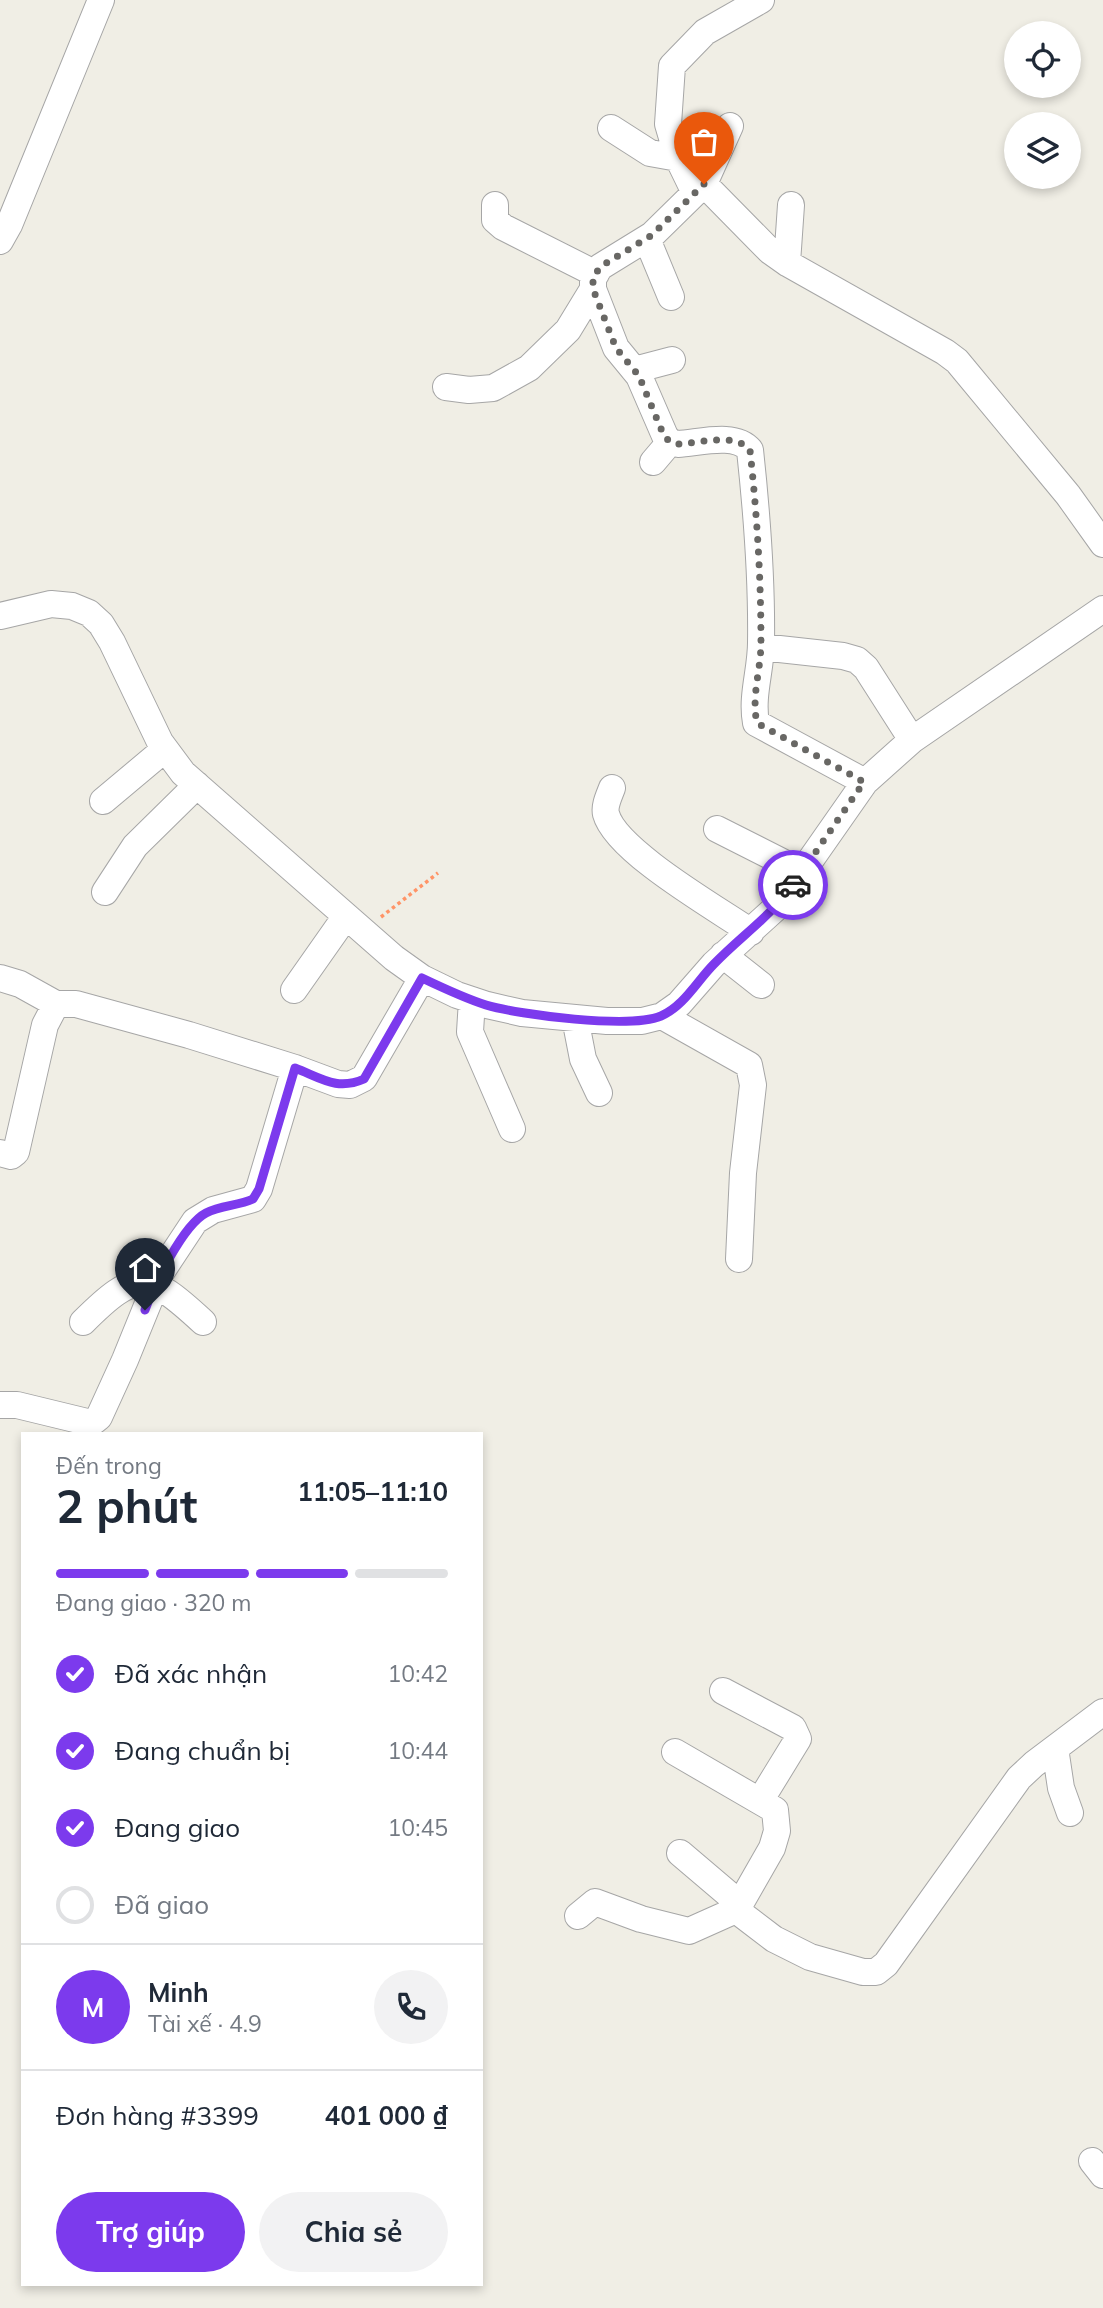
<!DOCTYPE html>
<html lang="vi">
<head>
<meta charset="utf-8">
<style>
  :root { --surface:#fff; --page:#f2f2f3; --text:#1f2937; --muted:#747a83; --line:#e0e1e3; --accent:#7c3aed }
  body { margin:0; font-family:Mulish,sans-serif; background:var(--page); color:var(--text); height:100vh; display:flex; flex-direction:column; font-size:26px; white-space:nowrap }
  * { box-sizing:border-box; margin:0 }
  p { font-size:23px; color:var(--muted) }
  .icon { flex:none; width:38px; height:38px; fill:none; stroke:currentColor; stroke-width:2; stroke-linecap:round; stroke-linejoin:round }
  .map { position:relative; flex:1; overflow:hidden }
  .panel { position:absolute; left:21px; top:1432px; width:462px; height:854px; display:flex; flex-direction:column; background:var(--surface); border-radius:0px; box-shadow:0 4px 10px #0003 }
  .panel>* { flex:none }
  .controls { position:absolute; left:1004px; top:21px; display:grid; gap:14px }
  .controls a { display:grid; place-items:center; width:77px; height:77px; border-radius:50%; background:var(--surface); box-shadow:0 4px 10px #0003; font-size:35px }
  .pin { position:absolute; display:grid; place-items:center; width:60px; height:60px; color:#fff; margin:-72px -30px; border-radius:50% 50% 50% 0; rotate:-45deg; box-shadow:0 0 7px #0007 }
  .pin .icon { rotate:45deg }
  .courier { position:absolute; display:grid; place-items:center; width:70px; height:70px; margin:-35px; border:5px solid #7c3aed; border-radius:50%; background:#fff; color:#222; box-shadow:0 2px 9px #0007 }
  .overview em { font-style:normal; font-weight:700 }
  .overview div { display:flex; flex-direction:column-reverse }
  .overview { display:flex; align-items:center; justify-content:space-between; height:119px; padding:0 35px }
  h1 { font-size:46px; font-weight:700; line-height:52px }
  .bar { display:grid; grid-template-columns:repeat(4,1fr); gap:10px 7px; align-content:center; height:84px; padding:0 35px }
  .bar i { height:9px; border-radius:5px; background:var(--line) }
  .bar .on { background:var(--accent) }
  .bar p { grid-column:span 4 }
  .line { display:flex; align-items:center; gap:18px; padding:0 35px; border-top:2px solid var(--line) }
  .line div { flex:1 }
  .round { display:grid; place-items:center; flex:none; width:74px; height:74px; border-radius:37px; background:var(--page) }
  ol { padding:0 35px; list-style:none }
  li { display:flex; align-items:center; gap:21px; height:77px }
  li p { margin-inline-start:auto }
  li .icon { padding:7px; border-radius:50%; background:var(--accent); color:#fff; stroke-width:4 }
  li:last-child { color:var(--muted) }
  li i { width:38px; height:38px; border:4px solid var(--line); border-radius:50% }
  .primary-button { display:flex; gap:14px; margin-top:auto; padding:14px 35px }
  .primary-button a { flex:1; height:80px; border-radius:42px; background:var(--accent); color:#fff; font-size:28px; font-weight:700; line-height:80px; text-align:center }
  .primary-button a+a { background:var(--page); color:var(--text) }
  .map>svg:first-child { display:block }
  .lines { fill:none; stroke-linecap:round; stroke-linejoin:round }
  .minor-casing { stroke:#a6a6a6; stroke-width:28 }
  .path { stroke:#ff9467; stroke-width:3.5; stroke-dasharray:3.5 3.5; stroke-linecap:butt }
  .minor { stroke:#fff; stroke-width:26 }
  .done { stroke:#686764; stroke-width:7; stroke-dasharray:0 12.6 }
  .route { stroke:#7c3aed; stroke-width:9 }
</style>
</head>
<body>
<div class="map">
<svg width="1103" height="2308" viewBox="0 0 1103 2308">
  <rect width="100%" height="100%" fill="#f0eee5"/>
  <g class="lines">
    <!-- minor casing -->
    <g class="minor-casing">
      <path id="minor" d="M730,126l-26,58 -52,51 -52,32 -7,11v11l23,59 23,28 26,60 5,6 8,2c21,-1 57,-12 72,6 7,65 12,128 11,193 0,27 -10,53 -5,80l109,59
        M611,128l39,25 28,5
        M704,184l66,67 17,12 158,89 12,9 111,134 35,49
        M695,193l-17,-35 -10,-34 4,-58 33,-34 56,-32
        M495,205v15l8,7 93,47
        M647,239l24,58
        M0,241l9,-16 92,-225
        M787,263l4,-58
        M634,370l38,-10
        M446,387l23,3 24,-2 36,-20 39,-38 25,-41
        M653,462l17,-20
        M0,616l51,-12 21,2 17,7 12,11 11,18 48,100 23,31 211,185 28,20 35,17 30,10 35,8 85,8h35l20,-5 17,-12 35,-40 65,-59 86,-123 47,-42 191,-131
        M761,647l82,9 14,4 9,8 46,72
        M612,788c-3,8 -8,18 -6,26 10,37 110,94 145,118
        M103,801l62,-52
        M717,829l85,43
        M105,892l30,-46 62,-61
        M723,955l38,30
        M0,978l20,6 36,20h20l113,31 106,33 43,16 12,1 14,-7 58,-100
        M294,990l52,-74
        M472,1000l-2,32 42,97
        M662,1016l87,49 4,20 -10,88 -4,86
        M575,1018l8,41 16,34
        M0,1153l11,3 5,-4 29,-127 11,-21
        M83,1322c53,-53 65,-51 120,0
        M0,1405h17l70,17 7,-1 5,-4 26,-57 35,-86 35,-53 18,-11 40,-11 6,-10 36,-121
        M723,1691l70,37 5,11 -38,62
        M1055,1748l6,40 9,25
        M680,1853l60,51
        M736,1910l38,29 36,18 53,15h13l10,-8 133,-186 15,-14 69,-52
        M578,1916l17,-14 46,17 48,12 47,-21 4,-6 32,-56 5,-17 -2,-21 -100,-58
        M1092,2161l11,14"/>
    </g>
    <!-- path -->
    <path class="path" d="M381,917l57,-44"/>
    <!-- minor -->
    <use href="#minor" class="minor"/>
  </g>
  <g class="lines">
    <!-- done -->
    <path class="done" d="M704,184l-52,51 -52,32 -7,11v11l23,59 23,28 25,60 6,6 8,2c22,-1 57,-12 72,6 7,65 11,128 11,193 0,27 -10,53 -4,80l107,59 -71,103"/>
    <!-- route -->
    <path class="route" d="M145,1310c9,-25 38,-85 61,-97 15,-8 32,-7 47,-14l6,-10 36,-121c26,10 42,23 69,11l58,-101c21,10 42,20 64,27 34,10 144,24 175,11 23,-10 36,-35 53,-52 28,-29 55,-46 79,-79"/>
  </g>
</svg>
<div class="controls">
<a><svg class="icon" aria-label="locate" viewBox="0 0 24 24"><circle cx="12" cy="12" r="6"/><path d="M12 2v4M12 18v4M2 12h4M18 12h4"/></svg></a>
<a><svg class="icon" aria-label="layers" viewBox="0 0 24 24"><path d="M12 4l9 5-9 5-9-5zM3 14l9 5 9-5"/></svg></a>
</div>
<div class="pin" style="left:704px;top:184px;background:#ea580c"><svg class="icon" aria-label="bag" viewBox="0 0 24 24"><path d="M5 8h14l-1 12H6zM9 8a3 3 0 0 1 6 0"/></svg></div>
<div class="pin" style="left:145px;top:1310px;background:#1f2937"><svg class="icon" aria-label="home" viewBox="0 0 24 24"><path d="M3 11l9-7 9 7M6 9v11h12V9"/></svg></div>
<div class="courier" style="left:793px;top:885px"><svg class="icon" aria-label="car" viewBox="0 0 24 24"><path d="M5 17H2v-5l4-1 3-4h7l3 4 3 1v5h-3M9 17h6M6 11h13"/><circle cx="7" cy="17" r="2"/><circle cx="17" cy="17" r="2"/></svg></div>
<section class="panel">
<div class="overview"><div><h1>2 phút</h1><p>Đến trong</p></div><em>11:05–11:10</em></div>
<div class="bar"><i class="on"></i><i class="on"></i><i class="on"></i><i></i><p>Đang giao · 320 m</p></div>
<ol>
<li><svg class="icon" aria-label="check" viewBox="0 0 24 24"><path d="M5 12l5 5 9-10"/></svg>Đã xác nhận<p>10:42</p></li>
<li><svg class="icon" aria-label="check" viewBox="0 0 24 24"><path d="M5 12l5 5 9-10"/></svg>Đang chuẩn bị<p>10:44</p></li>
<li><svg class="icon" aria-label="check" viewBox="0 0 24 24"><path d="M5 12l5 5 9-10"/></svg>Đang giao<p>10:45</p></li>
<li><i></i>Đã giao</li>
</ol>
<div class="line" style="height:126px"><b class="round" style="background:var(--accent);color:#fff">M</b><div><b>Minh</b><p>Tài xế · 4.9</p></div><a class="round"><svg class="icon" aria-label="phone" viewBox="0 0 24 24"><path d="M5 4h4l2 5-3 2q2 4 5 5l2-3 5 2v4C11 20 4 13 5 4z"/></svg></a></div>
<div class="line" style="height:91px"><div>Đơn hàng #3399</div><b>401 000 ₫</b></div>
<div class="primary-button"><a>Trợ giúp</a><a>Chia sẻ</a></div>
</section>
</div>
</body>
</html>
